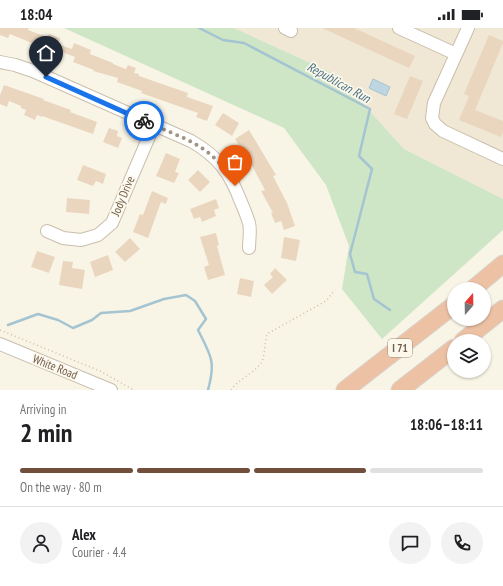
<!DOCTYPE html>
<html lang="en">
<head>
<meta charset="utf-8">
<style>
  :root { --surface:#fff; --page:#f2f2f2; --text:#202124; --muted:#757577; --line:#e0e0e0; --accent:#714f3c }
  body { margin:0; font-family:"PT Sans Narrow",sans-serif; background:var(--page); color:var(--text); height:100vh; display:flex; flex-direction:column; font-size:15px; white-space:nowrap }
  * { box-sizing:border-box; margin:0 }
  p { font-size:13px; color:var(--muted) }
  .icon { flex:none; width:22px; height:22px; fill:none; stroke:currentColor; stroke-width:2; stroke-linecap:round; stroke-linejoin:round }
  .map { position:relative; height:362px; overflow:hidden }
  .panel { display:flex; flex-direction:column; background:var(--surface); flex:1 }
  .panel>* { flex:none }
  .needle { width:26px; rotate:20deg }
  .buttons { position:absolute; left:447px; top:254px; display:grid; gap:8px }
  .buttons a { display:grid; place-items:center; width:44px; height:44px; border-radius:50%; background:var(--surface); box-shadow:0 1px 3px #0004; font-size:20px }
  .pin { position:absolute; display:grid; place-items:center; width:34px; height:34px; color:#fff; margin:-41px -17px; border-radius:50% 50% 50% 0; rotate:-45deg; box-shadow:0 0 4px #0007 }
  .pin .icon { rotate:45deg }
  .courier { position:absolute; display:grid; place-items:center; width:40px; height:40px; margin:-20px; border:3px solid #1a73e8; border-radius:50%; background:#fff; color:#222; box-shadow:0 1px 5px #0007 }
  .overview em { font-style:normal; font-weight:800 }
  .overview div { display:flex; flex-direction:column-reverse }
  .overview { display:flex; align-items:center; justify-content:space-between; height:68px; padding:0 20px }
  h1 { font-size:26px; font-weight:800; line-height:30px }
  .bar { display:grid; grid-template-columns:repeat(4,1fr); gap:6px 4px; align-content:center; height:48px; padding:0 20px }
  .bar i { height:5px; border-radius:3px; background:var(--line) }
  .bar .active { background:var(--accent) }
  .bar p { grid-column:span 4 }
  .line { display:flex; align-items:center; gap:10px; padding:0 20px; border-top:1px solid var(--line) }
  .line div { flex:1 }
  .round { display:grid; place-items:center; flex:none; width:42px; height:42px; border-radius:21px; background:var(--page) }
  .status { display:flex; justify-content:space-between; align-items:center; height:28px; padding:0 20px; background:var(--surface); direction:ltr }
  .status svg { height:11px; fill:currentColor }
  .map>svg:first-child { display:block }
  .residential { fill:#f0e7d5 }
  .green { fill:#cee5c6 }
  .water { fill:#bdd6e1; stroke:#a4c4d1 }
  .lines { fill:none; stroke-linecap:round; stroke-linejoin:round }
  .stream { stroke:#a4c4d1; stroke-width:2.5 }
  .building { fill:#ead6bf }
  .minor-casing { stroke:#cabead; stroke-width:14 }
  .highway-casing { stroke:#dad5d1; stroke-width:19 }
  .path { stroke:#d0bca4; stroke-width:1.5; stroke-dasharray:1 3; stroke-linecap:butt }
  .minor { stroke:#fff; stroke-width:12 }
  .highway { stroke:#ecc1a4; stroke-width:17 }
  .done { stroke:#a09483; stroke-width:4; stroke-dasharray:0 7.2 }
  .route { stroke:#1a73e8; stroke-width:5 }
  .labels { text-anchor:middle; stroke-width:3.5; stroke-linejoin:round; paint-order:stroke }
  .shield { fill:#fdf8ec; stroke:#9a8d7d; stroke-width:1 }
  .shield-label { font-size:11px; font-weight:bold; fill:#705f4e }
  .street-label { font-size:12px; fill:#705f4e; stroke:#fdf8ec }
  .water-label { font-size:13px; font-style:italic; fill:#4d7587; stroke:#fdf8ec }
</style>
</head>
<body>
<div class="status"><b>18:04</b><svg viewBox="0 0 49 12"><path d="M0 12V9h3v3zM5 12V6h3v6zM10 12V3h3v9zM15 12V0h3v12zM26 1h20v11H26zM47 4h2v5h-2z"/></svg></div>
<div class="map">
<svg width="503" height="362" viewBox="0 0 503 362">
  <rect width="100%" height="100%" fill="#f9f5e6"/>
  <!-- residential -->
  <path class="residential" d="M234,0h269v171l-99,-50 -67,-74z"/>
  <!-- green -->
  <path class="green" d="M64,0h170l103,47 67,74 99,50v31l-121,109 -40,-50 7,-43 -23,-61 -42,-57z"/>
  <!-- water -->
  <path class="water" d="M373,51l17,8 -4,9 -17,-8z"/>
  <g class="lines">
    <!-- stream -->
    <path class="stream" d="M199,0l24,12 21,3 126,66 -11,47 13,13 -22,85 5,18 12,2 7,25 16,11
      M8,297l30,-11 20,6 15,8 19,-8 9,-7 29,-2 34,-12 22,-4 9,6 11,18 -8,11c13,26 18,31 10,60"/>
  </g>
  <!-- building -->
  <path class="building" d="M0,0h29l-1,2 19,7 2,-3 11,4 -2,6 14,5 2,-6 17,7 -1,4 23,9v1l13,5 2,-4 8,3 -2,5 5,1v2l49,17 -1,4 26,9 -6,15 -11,-4 2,-4 -57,-20 1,-2 -25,-9 1,-4 -25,-7 1,-1 -21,-8 2,-5 -13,-5 -2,3 -50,-21 -2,4 -8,-3z
    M322,0h32l61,28 -6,12z
    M489,7l14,6v2l-28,67 28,11v11l-2,5 -42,-17 10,-24 -5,-2z
    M410,48l13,5 -16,38 -13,-5z
    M4,57l40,14 -1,1 28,10 -1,2 27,10 -4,12 -51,-18v1l-5,-2 -2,5 -11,-5 2,-5 -5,-2v-2l-12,-5 -2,6 -7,-3v-9z
    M223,85l16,10 -7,13 -17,-11z
    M109,100l9,3 -1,5 5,2 -4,10 -15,-6z
    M249,102l27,45 -3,1 14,27 8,23 -11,4 -3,-9 -6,2 -4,-10h2l-12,-22 4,-1 -15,-28 -15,-23z
    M166,125l14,6 -5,13 4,1 -5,10 -18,-7z
    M83,137l23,9 -3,10 -7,-3 -3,5 -16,-6z
    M198,142l12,12 -10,10 -12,-12z
    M152,163l16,7 -2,6 -5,-2 -13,36 -15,-6 7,-18 3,1z
    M67,170l23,2 -1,14 -23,-2z
    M216,171l3,9 -5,2 2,6 -14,6 -2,-5 -6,2 -4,-10z
    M216,205l3,12 -2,1 8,29 -17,5 -4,-13 5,-2 -9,-28z
    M284,209l16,3 -4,21 -15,-3z
    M130,210l10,11 -15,13 -10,-10z
    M37,223l18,6 -6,16 -18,-6z
    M108,227l5,15 -18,7 -5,-15z
    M63,233l10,1 -1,6 13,2 -3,19 -23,-4z
    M275,240l12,12 -15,14 -8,-9 9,-8 -3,-3z
    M240,250l14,3 -3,16 -14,-3z"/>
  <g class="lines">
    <!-- minor casing -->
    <g class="minor-casing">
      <path id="minor" d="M285,0l6,3
        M399,0l57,26
        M468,0l-34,75 -2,15 3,6 8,7 60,28
        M0,34l15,3 18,6 158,70c28,16 39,32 50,61 3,7 6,14 8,21 2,7 0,17 0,25
        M47,203l16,7 18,2 17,-5 14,-12 42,-98
        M0,316l111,46"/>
    </g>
    <!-- highway casing -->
    <g class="highway-casing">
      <path id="highway" d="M473,261l30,-25
        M463,313l40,-32
        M345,362l109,-85
        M400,362l54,-42"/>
    </g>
    <!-- path -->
    <path class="path" d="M0,302l100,41 34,19
      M231,362c7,-11 28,-19 32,-31 2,-8 2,-17 4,-25l59,-33 9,-11"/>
    <!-- minor -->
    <use href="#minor" class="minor"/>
    <!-- highway -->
    <use href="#highway" class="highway"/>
  </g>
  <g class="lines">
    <!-- done -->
    <path class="done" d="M144,93c40,18 70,24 91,65"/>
    <!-- route -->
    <path class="route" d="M46,49l98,44"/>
  </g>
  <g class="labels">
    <!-- shield labels -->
    <rect class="shield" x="388" y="311" width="24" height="18" rx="3"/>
    <g class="shield-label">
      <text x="400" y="324">I 71</text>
    </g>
    <!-- street labels -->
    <g class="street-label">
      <text transform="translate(123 168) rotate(-67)" y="4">Jody Drive</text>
      <text transform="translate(55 339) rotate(22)" y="4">White Road</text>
    </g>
    <!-- water labels -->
    <g class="water-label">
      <text transform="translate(339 54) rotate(29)" y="5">Republican Run</text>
    </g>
  </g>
</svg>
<div class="buttons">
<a><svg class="needle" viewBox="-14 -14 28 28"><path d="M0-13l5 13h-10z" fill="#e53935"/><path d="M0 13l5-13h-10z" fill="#757577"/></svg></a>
<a><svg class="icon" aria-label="layers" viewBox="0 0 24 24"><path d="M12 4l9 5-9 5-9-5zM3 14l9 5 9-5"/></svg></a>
</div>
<div class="pin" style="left:235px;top:158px;background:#ea580c"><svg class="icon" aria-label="bag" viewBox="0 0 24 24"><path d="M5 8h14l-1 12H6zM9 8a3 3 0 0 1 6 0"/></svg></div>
<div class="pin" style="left:46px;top:49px;background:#1f2937"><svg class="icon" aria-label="home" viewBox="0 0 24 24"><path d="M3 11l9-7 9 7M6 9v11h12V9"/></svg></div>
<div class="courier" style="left:144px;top:93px"><svg class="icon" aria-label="bike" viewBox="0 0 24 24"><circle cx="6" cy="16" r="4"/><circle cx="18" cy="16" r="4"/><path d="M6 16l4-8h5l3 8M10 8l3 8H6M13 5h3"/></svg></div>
</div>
<section class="panel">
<div class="overview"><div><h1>2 min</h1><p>Arriving in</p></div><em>18:06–18:11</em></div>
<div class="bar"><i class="active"></i><i class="active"></i><i class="active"></i><i></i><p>On the way · 80 m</p></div>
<div class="line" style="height:72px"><a class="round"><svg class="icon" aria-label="person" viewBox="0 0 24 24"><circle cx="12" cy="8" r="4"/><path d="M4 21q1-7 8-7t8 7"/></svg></a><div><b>Alex</b><p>Courier · 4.4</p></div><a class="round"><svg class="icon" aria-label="chat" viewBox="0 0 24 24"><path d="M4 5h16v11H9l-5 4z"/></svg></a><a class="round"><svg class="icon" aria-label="phone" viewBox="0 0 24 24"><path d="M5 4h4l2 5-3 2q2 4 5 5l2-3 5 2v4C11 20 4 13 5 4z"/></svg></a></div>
</section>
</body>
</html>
